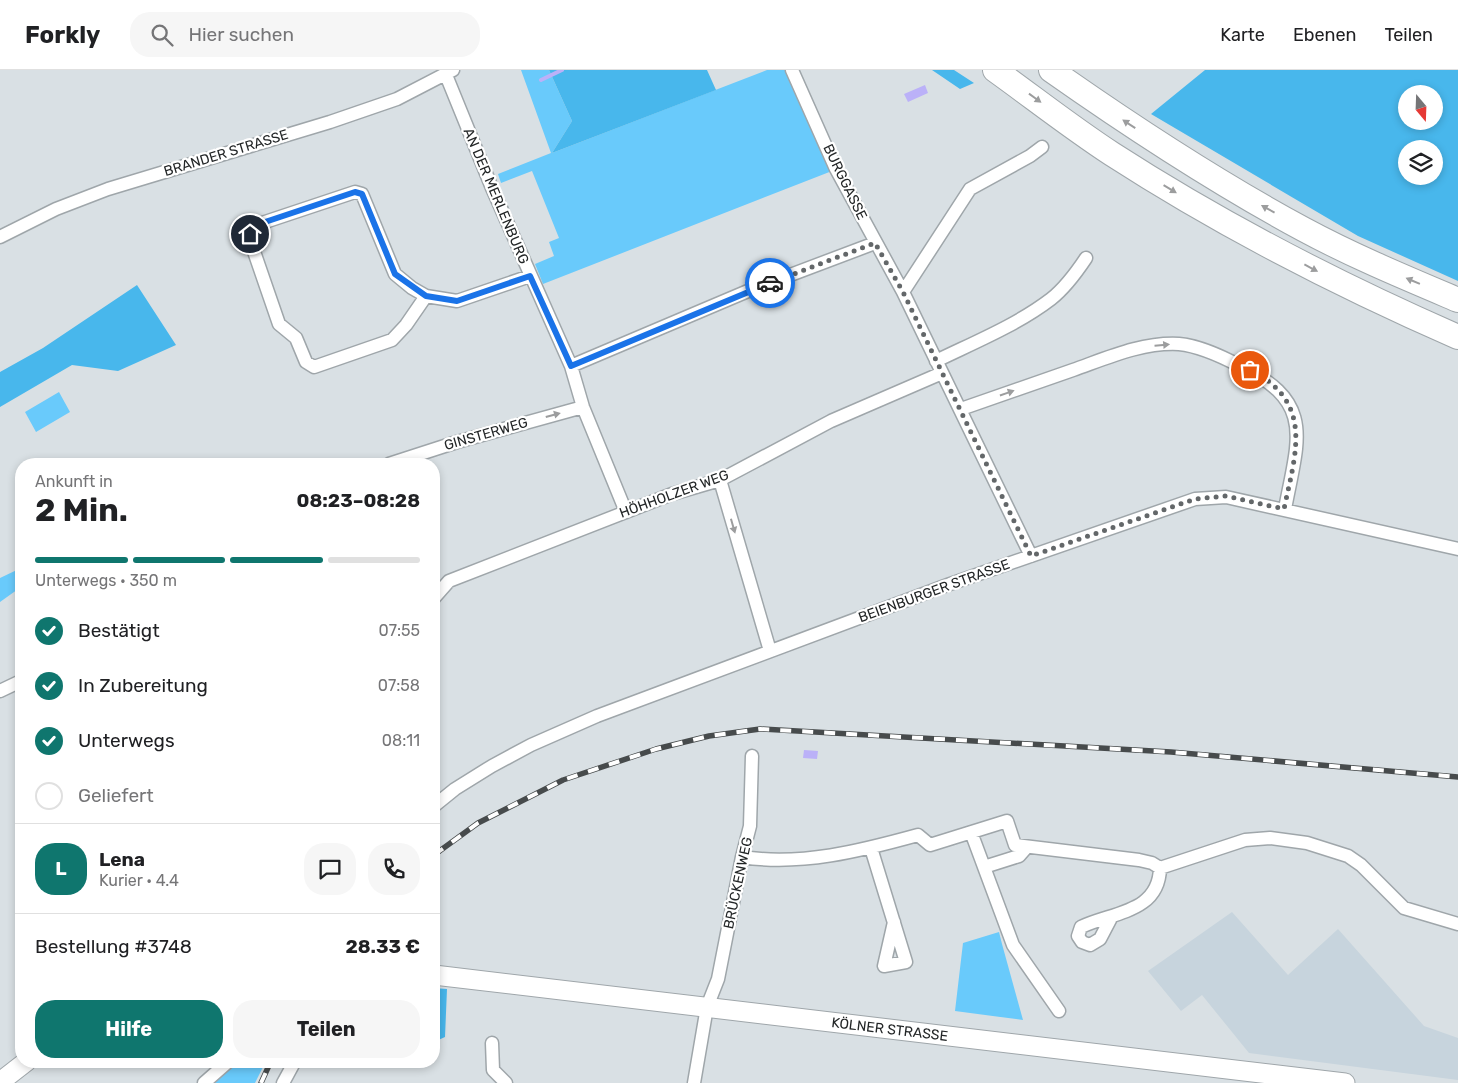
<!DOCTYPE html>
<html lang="de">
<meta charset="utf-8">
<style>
body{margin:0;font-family:Rubik,sans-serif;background:#f6f6f6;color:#202124;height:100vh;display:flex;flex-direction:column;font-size:19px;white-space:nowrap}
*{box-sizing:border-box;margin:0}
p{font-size:16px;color:#757577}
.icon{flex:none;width:28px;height:28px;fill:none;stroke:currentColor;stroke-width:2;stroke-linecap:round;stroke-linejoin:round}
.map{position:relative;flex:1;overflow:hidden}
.details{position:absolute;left:15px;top:388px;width:425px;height:610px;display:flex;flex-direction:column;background:#fff;border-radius:20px;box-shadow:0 2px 8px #0003}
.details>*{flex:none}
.needle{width:32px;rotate:161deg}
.buttons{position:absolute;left:1398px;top:15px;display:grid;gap:10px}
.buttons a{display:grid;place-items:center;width:45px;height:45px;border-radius:50%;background:#fff;box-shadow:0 2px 8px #0003;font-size:25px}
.pin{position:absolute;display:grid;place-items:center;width:42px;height:42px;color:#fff;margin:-21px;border:2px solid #fff;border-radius:50%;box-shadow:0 1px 5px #0007}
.courier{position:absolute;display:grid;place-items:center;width:50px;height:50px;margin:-25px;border:4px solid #1a73e8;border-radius:50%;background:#fff;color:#222;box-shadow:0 1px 6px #0007}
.overview em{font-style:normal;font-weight:700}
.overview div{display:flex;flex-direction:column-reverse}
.overview{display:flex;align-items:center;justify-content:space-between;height:85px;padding:0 20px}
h1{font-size:32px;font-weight:700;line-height:38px}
.bar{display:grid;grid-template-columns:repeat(4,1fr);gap:8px 5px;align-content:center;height:60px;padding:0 20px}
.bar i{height:6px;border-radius:4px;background:#e0e0e0}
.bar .current{background:#0f766e}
.bar p{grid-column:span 4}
.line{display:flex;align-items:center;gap:12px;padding:0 20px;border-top:1px solid #e0e0e0}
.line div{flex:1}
.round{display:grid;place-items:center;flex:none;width:52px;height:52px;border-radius:20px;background:#f6f6f6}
ol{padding:0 20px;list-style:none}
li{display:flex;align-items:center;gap:15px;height:55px}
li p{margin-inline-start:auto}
li .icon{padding:5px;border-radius:50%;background:#0f766e;color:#fff;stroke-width:4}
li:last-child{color:#757577}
li i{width:28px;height:28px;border:2px solid #e0e0e0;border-radius:50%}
.action{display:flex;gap:10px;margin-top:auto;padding:10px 20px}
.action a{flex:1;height:58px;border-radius:20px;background:#0f766e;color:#fff;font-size:20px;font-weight:700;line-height:58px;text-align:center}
.action a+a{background:#f6f6f6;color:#202124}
header{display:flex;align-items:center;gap:30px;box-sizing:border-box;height:70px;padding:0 25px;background:#fff;border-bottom:1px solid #e0e0e0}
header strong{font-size:24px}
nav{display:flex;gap:28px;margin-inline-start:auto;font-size:18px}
.search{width:350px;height:45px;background:#f6f6f6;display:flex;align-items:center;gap:12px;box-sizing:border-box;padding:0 18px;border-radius:20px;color:#757577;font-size:19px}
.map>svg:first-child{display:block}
.built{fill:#c7d4dd}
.green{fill:#69cafb}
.forest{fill:#48b7ec;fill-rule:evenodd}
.water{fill:#bbb1f8}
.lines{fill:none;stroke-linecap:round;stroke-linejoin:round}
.stream{stroke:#bbb1f8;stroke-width:4}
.minor-casing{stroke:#9fa6aa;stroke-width:15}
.secondary-casing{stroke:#9fa6aa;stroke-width:21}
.motorway-casing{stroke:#9fa6aa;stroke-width:26}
.minor{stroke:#fff;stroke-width:12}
.secondary{stroke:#fff;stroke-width:19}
.motorway{stroke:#fff;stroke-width:24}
.rail-casing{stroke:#474b4c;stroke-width:5.5}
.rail{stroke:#fff;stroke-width:4;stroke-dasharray:11;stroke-linecap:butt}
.oneway{fill:#9c9d9e}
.done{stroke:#636769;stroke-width:5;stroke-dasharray:0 9}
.route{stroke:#1a73e8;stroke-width:6}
.labels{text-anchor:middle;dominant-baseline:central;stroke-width:4.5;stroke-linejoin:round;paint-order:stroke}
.street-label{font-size:14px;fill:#232627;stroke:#fff}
</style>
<header>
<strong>Forkly</strong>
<div class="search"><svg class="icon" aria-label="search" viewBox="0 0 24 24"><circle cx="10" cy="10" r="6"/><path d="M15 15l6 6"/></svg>Hier suchen</div>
<nav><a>Karte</a><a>Ebenen</a><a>Teilen</a></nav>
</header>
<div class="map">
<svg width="1458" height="1013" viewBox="0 0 1458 1013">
<rect width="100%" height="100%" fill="#d9e0e4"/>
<path class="built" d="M1232,842l56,63 50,-46 86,97 34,12v42l-209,-27 -47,-58 -21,16 -33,-40z"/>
<path class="green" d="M521,0h28l23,51 -20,32 215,-83h21l44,101 -289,113 -8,-20 19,-8 -5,-14 10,-4 -27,-67 -31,12 -3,-9 53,-21z
M59,322l11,20 -34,20 -11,-20z
M21,498v19l-21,15v-24z
M999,862l3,12 21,76 -68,-9 8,-68z
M236,991h30l-11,22h-44z"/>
<path class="forest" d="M549,0h158l9,20 -164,63 20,-32z
M932,0h22l20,13 -14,6z
M1205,0h253v211l-100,-45 -207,-122zM1406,24h28v27h-28zM1406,79h28v27h-28z
M137,215l39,60 -58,26 -46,-6 -72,42v-35l43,-24z
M434,918l13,1 -2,48 -11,5z"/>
<path class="water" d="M925,15l3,8 -20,9 -4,-8z
M804,680l14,1 -1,8 -14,-1z"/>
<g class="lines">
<path class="stream" d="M541,10l21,-10"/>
<defs>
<path id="minor" d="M792,0l44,99 67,123 128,264
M446,5l46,113 79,178 12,41 43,105
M0,167l56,-28 52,-20 222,-67 67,-23 56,-29
M903,222l67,-103 60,-33 12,-9
M426,226l-14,-8 -17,-14 -33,-80 -7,-2 -90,30 -14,8 -2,7 30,87 17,14 10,24 8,5 78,-27 14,-15 20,-29 31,5 73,-25
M936,291c39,-19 81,-36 115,-62 14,-11 25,-26 35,-41
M571,296l177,-75 127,-48
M961,339c37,-13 74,-26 112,-39 34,-12 69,-28 106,-26 21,2 42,12 61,22 76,36 58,73 45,143
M389,394l68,-22 126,-35
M720,410l50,171
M434,528l15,-17 223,-87 48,-14 111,-59 111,-48
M0,621l21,-10
M434,736l21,-17 37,-23 39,-21 66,-29 353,-132 245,-85 31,-2 232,52
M971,762l42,113 46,66
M871,778l35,114 -22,4 10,-44
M742,787c60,9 118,-6 176,-22l12,10 77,-24 8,24 124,15 13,3 8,5 85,-28 25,-2 37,5 41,13 13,9 43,43 54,16
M984,797l35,-11 7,-8
M1111,848l-11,21 -10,6 -8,-3 -4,-6 3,-9c31,-15 78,-14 79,-59
M492,973l1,27 13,13
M204,1013l25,-22
M283,1013l12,-22
M694,1013l13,-76 11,-28 24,-122 8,-31 2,-70"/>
<g id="secondary">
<path id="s1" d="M434,905l911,108"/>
<path d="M0,1012l27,-21"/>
</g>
<path id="motorway" d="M995,0c39,28 77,58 117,84 110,71 227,131 346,183
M1051,0c81,57 165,112 252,159 50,27 103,49 155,71"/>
</defs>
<use href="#minor" class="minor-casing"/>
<use href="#secondary" class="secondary-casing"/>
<use href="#motorway" class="motorway-casing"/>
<use href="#minor" class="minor"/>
<use href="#secondary" class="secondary"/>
<use href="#motorway" class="motorway"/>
<defs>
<path id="rail" d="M434,785l44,-32 85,-43 93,-31 53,-13 51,-7 411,23 287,25
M261,1013l10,-22"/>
</defs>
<use href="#rail" class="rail-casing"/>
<use href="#rail" class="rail"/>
</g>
<defs><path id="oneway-solid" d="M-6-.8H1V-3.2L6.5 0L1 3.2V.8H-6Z" transform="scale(1.25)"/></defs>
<g class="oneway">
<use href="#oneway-solid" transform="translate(1035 28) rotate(36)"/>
<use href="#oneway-solid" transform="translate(1129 54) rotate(-147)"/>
<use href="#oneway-solid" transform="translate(1170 119) rotate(31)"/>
<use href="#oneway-solid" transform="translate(1268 139) rotate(-151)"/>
<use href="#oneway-solid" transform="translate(1311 198) rotate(28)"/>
<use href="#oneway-solid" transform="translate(1413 211) rotate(-157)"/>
<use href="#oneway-solid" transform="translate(1162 275) rotate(-5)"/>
<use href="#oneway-solid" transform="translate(1007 323) rotate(-19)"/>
<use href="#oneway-solid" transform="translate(553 345) rotate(-15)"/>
<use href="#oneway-solid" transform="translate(733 456) rotate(74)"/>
</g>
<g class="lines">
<path class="done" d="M770,213l105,-40 28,49 128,264 164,-57 31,-3 58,13c12,-57 30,-107 -34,-139"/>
<path class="route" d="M250,164l1,-4 14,-8 90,-30 7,2 33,80 31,22 31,5 73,-25 41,90 199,-83"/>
</g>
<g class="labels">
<g class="street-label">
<text transform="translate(226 83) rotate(-17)">BRANDER STRASSE</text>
<text transform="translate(845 112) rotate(64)">BURGGASSE</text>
<text transform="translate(496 126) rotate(67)">AN DER MERLENBURG</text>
<text transform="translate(486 364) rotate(-16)">GINSTERWEG</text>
<text transform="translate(674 424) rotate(-20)">HÖHHOLZER WEG</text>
<text transform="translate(934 521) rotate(-20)">BEIENBURGER STRASSE</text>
<text transform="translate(738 813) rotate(-78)">BRÜCKENWEG</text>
<text stroke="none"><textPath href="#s1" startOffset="459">KÖLNER STRASSE</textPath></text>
</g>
</g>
</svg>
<div class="buttons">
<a><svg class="needle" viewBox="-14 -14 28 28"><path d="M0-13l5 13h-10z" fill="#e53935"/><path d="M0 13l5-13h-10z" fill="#757577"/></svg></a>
<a><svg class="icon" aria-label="layers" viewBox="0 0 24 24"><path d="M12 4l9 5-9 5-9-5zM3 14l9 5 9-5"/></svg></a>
</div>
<div class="pin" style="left:1250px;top:300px;background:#ea580c"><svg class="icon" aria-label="bag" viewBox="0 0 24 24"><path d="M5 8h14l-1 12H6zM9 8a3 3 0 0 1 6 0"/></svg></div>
<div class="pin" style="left:250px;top:164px;background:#1f2937"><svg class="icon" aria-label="home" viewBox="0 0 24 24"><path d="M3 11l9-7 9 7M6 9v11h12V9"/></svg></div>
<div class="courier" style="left:770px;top:213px"><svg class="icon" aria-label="car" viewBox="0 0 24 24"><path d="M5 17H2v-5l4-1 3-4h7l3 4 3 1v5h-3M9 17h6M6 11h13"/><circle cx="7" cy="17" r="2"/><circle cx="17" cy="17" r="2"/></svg></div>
<section class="details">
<div class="overview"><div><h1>2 Min.</h1><p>Ankunft in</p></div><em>08:23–08:28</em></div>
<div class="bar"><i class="current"></i><i class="current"></i><i class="current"></i><i></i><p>Unterwegs · 350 m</p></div>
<ol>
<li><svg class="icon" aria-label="check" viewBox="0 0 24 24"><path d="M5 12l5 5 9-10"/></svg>Bestätigt<p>07:55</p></li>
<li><svg class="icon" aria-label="check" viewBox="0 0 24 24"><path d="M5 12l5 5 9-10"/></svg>In Zubereitung<p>07:58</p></li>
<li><svg class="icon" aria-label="check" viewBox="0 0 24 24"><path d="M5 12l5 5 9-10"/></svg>Unterwegs<p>08:11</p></li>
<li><i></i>Geliefert</li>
</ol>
<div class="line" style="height:90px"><b class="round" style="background:#0f766e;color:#fff">L</b><div><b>Lena</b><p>Kurier · 4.4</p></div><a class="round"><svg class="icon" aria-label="chat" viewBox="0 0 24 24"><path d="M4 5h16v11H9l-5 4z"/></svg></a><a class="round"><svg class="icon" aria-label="phone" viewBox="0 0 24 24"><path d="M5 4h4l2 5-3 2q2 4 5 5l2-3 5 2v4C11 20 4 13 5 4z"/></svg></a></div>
<div class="line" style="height:65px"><div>Bestellung #3748</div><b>28.33 €</b></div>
<div class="action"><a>Hilfe</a><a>Teilen</a></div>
</section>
</div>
